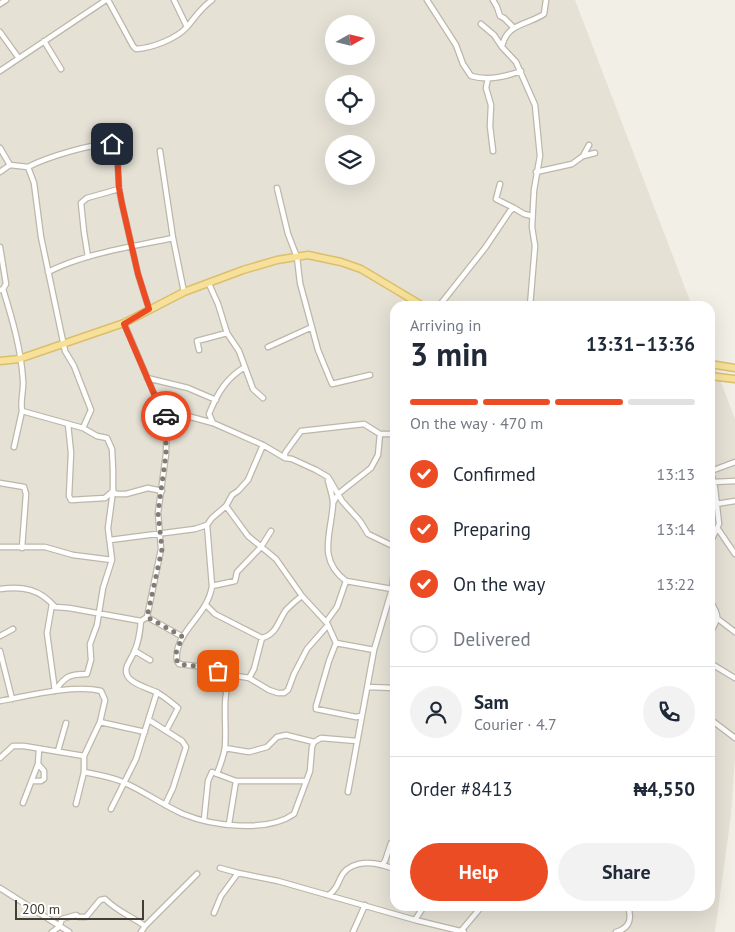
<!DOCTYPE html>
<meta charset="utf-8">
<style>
body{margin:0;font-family:"PT Sans",sans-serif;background:#f2f2f3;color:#1f2937;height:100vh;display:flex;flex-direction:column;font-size:19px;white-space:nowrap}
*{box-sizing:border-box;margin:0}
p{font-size:16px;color:#747a83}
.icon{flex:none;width:28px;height:28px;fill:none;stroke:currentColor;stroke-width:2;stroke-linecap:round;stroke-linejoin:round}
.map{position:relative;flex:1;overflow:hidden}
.details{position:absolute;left:390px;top:301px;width:325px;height:610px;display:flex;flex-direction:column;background:#fff;border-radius:15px;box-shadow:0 5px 20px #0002}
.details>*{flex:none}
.needle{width:32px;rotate:82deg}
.controls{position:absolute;left:325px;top:15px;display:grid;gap:10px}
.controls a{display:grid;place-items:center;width:50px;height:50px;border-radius:50%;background:#fff;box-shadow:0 5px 20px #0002;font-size:25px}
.scale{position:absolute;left:15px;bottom:12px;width:129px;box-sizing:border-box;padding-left:5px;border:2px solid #443f36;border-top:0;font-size:14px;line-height:18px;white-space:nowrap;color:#443f36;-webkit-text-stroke:4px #fff;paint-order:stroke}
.pin{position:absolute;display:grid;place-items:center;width:42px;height:42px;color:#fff;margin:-21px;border-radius:10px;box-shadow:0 2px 8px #0006}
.courier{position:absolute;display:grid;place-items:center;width:50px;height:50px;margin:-25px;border:4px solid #eb4c24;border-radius:50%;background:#fff;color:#222;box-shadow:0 1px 6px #0007}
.headline em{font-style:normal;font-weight:700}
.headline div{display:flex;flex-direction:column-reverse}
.headline{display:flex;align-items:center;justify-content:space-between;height:85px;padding:0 20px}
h1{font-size:32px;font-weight:700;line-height:38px}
.bar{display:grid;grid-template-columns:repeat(4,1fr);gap:8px 5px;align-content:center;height:60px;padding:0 20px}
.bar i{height:6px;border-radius:4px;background:#e0e1e3}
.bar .selected{background:#eb4c24}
.bar p{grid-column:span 4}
.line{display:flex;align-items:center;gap:12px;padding:0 20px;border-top:1px solid #e0e1e3}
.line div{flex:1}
.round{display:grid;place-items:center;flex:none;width:52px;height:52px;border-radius:26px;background:#f2f2f3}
ol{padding:0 20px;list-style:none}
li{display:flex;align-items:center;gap:15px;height:55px}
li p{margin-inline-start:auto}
li .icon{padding:5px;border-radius:50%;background:#eb4c24;color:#fff;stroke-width:4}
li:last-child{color:#747a83}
li i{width:28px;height:28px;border:2px solid #e0e1e3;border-radius:50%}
.action{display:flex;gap:10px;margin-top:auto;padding:10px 20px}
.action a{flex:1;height:58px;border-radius:30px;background:#eb4c24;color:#fff;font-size:20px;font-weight:700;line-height:58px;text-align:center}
.action a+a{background:#f2f2f3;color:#1f2937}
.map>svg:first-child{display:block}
.residential{fill:#e5e1d5;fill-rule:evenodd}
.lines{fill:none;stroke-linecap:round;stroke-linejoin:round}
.minor-casing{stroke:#bdb7aa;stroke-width:7}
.primary-casing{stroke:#dbbf6b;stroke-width:9}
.minor{stroke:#fff;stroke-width:4.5}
.primary{stroke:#f7e19a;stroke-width:6}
.done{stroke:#817d74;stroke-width:5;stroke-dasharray:0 9}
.route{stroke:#eb4c24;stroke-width:6}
</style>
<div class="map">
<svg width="735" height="932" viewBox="0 0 735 932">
<rect width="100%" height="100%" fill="#f2efe6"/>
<path class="residential" d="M0,0h575l117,306h-297v600h315v-553l25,66v338l-4,58 -16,117h-715zM334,24h32v32h-32zM334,84h32v32h-32zM334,144h32v32h-32z"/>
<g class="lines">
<defs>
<path id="minor" d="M108,0l25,46 3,3c16,-1 40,-10 51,-22 9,-11 13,-18 25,-27
M174,0l13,27
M427,0l29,45 7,19 8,12c17,5 34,1 50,-5
M493,0l4,7 3,9 4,2 10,10
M0,4l6,-4
M481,24l13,11 8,12 14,15 19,43 5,51 -6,34 -2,37 3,19 -5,60
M0,32l18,25
M44,41l17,28
M502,47c4,-24 26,-22 42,-33l2,-14
M0,71l106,-71
M488,78l-2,10 5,17 -1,21 3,25
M0,148l10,17 -10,7
M160,151l13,87
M583,156l6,-11
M10,165l18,2
M536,172l36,-8 11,-8 12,-3
M500,184l-4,15 18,9
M277,188l11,46 9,23 3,26 18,67 14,34 38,-9
M0,247l6,37 -3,5 -3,1
M88,257l-4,-25 -3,-29 6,-5 32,-9
M48,272c38,-19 83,-25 125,-34l11,54
M209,284l9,20 9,29 12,18 14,38 10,9
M3,289c9,29 18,60 20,91 1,10 -3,20 -1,31l61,17 14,8 10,2 5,11 1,21v21l-5,37 4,32 -9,28 -6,37 -7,19 1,16 -4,14c-17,0 -22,2 -32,17
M439,306l46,-58 25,-37 4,-3 10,6 8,2
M124,323l31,73 12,12 13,6 33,9 50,22 -15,35 -10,11 -6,4 -6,11 22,30 28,23 26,37 24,26 11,-15 9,-26 46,8
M268,347l44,-20
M199,350l-2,-9 30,-8
M147,378l41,10 28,12
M213,423l-4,-9c8,-20 17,-36 36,-47
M68,424l3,29 -2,43 2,4 34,-2 8,-7 3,3h10l22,-6 14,3
M83,428l8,-18 -17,-44 -9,-15 -24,-114 -7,-54 -6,-16c15,-8 73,-28 88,-21l1,4 2,39 3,15 16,70 11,35
M263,445l22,13 7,1 24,11 12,7 14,24 18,20 8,13 27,13
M14,447l8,-36
M285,458v-5l16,-22 63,-7 16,10h15
M710,468l5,20 4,36 -9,19
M711,470v1l24,-9
M328,481c2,7 5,16 5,23 -2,31 -16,55 13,77
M714,482l21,-1
M0,483l24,4 2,7 -4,54
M333,503l5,-9 33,-26 7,-13 2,-21
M716,504l19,-3
M207,525l5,61c-4,30 -39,47 -35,75l2,3 25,3 27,8 18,3 20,12 9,3h6l4,-3 6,-16 13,-25 21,-24
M718,529l17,25
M110,540l85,-11 12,-4 5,-7 14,-12
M0,547h45l28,8 39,5
M212,586l23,-5 2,-9 24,-25 10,-16
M0,589c23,-3 40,0 55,18l14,1 72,13
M710,601c10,15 9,17 0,32
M52,604l-5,29 8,58
M206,605l9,9 47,24c15,-4 16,-17 24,-28 5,-5 10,-10 16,-14
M147,617l36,20
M718,619l17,13
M327,623l9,20 38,7
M0,636l13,-7
M336,643l-7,18 -13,45v3l40,8 5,-1
M0,651l12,48
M135,651l15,9
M710,663l25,15
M249,678l5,-9 8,-31
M368,687l27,1
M0,701c27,-5 75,-17 101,-10l4,9 -5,22 -16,34v16l-8,32
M710,719l25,19
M149,720l33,21 4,6 -13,41 -8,17
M100,722l45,10
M166,731l12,-23c-6,-5 -14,-12 -22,-16 -10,-5 -35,-10 -29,-26 2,-5 5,-9 7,-14 5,-10 6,-20 7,-31l6,-4 14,-68 -3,-36 8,-59 1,-46
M225,748l24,4 18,-5 10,-10 9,-2 28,7
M58,751l8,-28
M0,758l13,-12h11l60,10
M84,772c14,3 29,5 41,11 20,9 38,22 58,31 29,12 84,19 111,0l16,-43 2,-24 2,-5 7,-4 36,3
M217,774c3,-9 7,-18 8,-27 2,-25 -4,-49 6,-72
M32,781h9l3,-2v-8l-6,-7
M348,792l26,-142 18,-61 3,-29
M23,803l15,-39 1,-15
M111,809l25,-50 21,-67
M204,820l4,-39 4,-9 24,9h69
M229,824l7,-43
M391,843l-6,18 -3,4 13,4
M220,868l18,5
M0,888l69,44
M329,895c7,-6 8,-9 11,-16 7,-17 27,-18 42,-14
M424,906l-9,14 49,12
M214,913l7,-17 17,-23 40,8 137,39
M145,926l52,-52
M461,931l21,-25
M52,932l7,-5 3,-8 14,-4 3,2h7l14,-17 5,-1c13,13 26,17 40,27l-4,6
M353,932l12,-27
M616,932c14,-4 16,-13 12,-26"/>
<path id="primary" d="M0,361l19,-2 105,-36 60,-31 59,-22 34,-10 31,-5 33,7 20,7 62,37
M710,364l25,4
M710,376l25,3"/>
</defs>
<use href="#minor" class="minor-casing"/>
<use href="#primary" class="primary-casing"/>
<use href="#minor" class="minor"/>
<use href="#primary" class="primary"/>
</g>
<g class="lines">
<path class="done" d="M166,416v38l-8,59 4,36 -15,68 36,20c-4,8 -11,18 -4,27l25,3 14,4"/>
<path class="route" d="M112,144l5,6 2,38 3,16 16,70 11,35 -25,15 31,72 12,12 -1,8"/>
</g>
</svg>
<div class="controls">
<a><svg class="needle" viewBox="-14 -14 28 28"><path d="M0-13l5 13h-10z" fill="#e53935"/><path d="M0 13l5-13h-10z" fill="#747a83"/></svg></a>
<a><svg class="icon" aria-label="locate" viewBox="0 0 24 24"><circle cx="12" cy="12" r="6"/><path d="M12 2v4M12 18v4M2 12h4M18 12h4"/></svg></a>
<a><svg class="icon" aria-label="layers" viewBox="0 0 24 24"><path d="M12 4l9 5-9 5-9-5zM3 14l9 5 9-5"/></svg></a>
</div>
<div class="scale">200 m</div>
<div class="pin" style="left:218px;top:671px;background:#ea580c"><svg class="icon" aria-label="bag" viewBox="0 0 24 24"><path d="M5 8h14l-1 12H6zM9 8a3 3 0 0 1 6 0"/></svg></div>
<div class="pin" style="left:112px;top:144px;background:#1f2937"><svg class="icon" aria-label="home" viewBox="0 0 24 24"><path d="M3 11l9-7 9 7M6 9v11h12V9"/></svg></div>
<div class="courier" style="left:166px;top:416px"><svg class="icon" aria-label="car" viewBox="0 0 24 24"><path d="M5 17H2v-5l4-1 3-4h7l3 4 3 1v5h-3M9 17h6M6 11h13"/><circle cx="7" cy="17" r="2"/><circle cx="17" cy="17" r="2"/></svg></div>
<section class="details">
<div class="headline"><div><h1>3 min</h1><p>Arriving in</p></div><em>13:31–13:36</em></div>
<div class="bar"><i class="selected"></i><i class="selected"></i><i class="selected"></i><i></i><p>On the way · 470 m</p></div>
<ol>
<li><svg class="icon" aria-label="check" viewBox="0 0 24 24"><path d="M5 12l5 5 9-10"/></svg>Confirmed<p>13:13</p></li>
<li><svg class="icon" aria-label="check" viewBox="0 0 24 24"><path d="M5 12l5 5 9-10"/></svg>Preparing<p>13:14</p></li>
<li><svg class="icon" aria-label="check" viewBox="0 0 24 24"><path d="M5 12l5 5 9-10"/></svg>On the way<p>13:22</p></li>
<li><i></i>Delivered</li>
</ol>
<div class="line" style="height:90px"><a class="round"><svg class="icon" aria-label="person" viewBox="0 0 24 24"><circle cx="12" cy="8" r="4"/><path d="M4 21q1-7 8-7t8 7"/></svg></a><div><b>Sam</b><p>Courier · 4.7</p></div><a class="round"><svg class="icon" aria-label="phone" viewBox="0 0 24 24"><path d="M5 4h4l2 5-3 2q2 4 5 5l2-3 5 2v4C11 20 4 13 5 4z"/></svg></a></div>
<div class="line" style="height:65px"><div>Order #8413</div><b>₦4,550</b></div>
<div class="action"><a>Help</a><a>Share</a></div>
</section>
</div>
